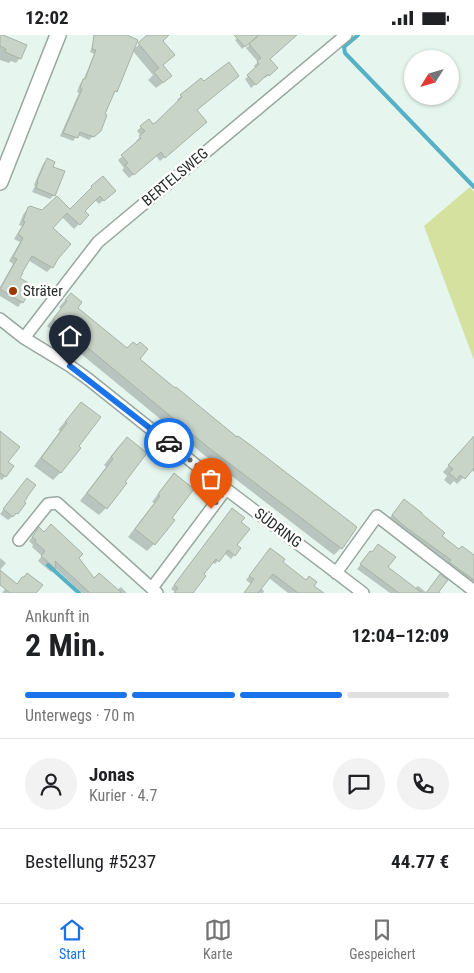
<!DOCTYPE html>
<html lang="de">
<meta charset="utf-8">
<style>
body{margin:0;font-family:"Roboto Condensed",sans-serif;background:#f2f2f2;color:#202124;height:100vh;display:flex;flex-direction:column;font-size:19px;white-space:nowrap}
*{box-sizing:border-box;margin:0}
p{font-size:16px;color:#757577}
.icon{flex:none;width:28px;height:28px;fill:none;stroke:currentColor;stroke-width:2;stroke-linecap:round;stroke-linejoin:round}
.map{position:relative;height:558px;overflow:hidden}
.side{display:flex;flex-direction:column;background:#fff;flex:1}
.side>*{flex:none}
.needle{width:32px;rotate:233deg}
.fabs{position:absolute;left:404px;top:15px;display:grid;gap:10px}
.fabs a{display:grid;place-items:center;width:55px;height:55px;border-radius:50%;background:#fff;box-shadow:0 1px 4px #0004;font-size:25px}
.pin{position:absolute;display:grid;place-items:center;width:42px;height:42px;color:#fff;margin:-51px -21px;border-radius:50% 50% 50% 0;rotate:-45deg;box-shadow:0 0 5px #0007}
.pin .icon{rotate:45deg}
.courier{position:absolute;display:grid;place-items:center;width:50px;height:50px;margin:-25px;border:4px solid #1a73e8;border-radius:50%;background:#fff;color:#222;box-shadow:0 1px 6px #0007}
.head em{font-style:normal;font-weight:700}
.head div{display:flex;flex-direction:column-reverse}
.head{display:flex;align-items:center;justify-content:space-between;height:85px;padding:0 25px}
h1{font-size:32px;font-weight:700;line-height:38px}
.bar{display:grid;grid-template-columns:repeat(4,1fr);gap:8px 5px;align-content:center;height:60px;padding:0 25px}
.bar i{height:6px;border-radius:4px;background:#e0e0e0}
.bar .active{background:#1a73e8}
.bar p{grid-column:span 4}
.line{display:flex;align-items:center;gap:12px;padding:0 25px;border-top:1px solid #e0e0e0}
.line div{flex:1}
.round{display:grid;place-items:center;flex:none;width:52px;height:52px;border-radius:26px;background:#f2f2f2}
.status{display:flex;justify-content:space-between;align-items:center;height:35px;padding:0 25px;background:#fff;direction:ltr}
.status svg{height:14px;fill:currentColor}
.tab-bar{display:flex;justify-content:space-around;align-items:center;height:70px;border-top:1px solid #e0e0e0;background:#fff;font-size:14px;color:#757577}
.tab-bar a{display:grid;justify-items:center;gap:2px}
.tab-bar .active{color:#1a73e8}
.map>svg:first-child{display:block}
.green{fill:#d5e19e}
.shadow{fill:#0003}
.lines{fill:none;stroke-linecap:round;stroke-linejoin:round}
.stream{stroke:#56b1c6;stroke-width:4}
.building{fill:#c9d4c8;stroke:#a8b2a6}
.minor-casing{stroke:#97a79f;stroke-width:14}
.major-casing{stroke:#97a79f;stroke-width:18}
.minor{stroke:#fff;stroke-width:11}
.major{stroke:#fff;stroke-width:15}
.done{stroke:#69736f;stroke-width:5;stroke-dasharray:0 9}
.route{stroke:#1a73e8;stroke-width:6}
.poi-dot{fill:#9c3900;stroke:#fff;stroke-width:2}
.labels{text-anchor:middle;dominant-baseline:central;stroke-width:5;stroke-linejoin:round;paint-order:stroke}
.street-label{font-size:15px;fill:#262c2a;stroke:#fff}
.poi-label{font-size:15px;fill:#262c2a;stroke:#fff;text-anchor:start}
</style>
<div class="status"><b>12:02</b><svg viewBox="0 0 49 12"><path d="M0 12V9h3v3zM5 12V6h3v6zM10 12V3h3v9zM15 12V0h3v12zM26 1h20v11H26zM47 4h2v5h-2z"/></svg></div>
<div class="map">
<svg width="474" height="558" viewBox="0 0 474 558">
<rect width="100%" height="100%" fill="#e6f6ee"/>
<path class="green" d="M470,152l4,5v168l-50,-134z"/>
<path class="shadow" d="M0,0h4l-1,1 17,22 -4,5 -5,-2 -2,2 -9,-3z
M97,0h27l9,15 16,-15h19l-6,6v25l2,16 -8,6 -8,-8 5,-5 -21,-25 -16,41 -3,3 -9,21 -4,15 -11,10 -11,-5 -5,6 -13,-5 19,-43 -2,-1 3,-8 3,-3 11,-27 -4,-2z
M242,0h7l3,5 -10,9 -7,-9z
M261,0h29l-21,24 4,12 -8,7 -1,-1 -13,11 -6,-9 11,-10 -2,-3 4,-4 -12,-14z
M204,48l-8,27 5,16 -41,35 -4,-5 -27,22 -7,-8 2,-2 -6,-8 20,-17 -2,-2 5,-5 -4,-5 4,-4 15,-3 23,-22 -2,-2 4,-4z
M47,124l5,9 2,27 -4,4 -18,-7 3,-6 -1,-1 9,-21z
M92,152l18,8 -11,9 -4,-4 -11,11 4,4 -14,14 -12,-12 -11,11 6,31 -5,8 -5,5 -19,-12 -10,18 4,24 -4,5 -18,-11v-9l13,-23 -4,-3 11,-19 -6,-3 8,-13 -3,-1 5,-12 6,-6 12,5 28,-1 19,-19 -1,-1z
M71,259l5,14 161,130 118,91 -14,19 -7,7 -131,-101 -156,-128 14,-17 -2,-2z
M81,368l-4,43 2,2 -19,25 -7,7 -19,-14 26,-35 -2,-1z
M0,397l7,30 -2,14 -3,4 -2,-1z
M474,403v34l-3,-2 -14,14 -3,-3 -4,4 -6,-5 3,-4 -4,-4z
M127,404l-21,69 -7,7 -19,-14 26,-34 -2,-2 15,-19z
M174,440l-4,43 -16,26 -7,7 -19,-14 26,-34 -2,-1 15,-20z
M23,449l-6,29 -9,7 -8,-6z
M400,470l59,46 15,5v30l-86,-66z
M229,478l10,9 -5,33 -3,4 -7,-6 -9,11 -3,-2 -23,31h-14v-1l-4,-3z
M35,498l42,25 17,22 23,10 4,-3 6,6h-45l-27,-25 -4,4 -13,-11 4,-5 -10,-9 1,-2 -4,-4z
M266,519l15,9 41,30h-34l-19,-15 -8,10 3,3 -1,2h-19l7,-9 -5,-4z
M367,522l20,11 27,21 4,-3 9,7 11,-2 3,2h-51l-33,-24z
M0,523l6,5 -6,7z
M8,550l25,8h-31z"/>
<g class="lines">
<path class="stream" d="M358,0l-14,12 1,6 129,134
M48,530l31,28"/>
</g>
<path class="building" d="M0,0h3l24,10 -6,14 -16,-7 1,-3 -6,-3z
M94,0h33l11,5 -21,52 -2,-1 -10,23 2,1 -6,16 -7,6 -14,-5 -2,6 -15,-5 19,-44 -2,-1 3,-9h2l11,-29 -4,-1z
M147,0h22l-6,6 12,14 -12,10 9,11 -9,7 -9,-11 5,-4 -21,-25z
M234,0h25l-14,12z
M259,0h38l-27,24 8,9 -9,8 -1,-2 -12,11 -9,-10 12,-11 -2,-3 4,-3 -12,-14z
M229,27l10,14 -42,34 10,12 -42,36 -4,-6 -27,23 -9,-10 3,-2 -7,-8 20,-17 -2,-2 6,-5 -5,-5 9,-7 4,5 2,-1 27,-26 -2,-2 21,-17 3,3z
M47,123l8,4 -2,5 12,4 -10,25 -19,-8 2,-6 -1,-1z
M103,141l13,15 -12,10 -4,-5 -15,15 4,4 -9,10 -13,-12 -14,15 18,16 -13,15 -5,9 -21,-12 -10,17h1l-3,5 13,8 -10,17 -23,-14 17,-30 -4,-2 10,-19 -5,-4 7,-12 -2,-1 5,-14h1l1,-1 12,4 15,-14 13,13 22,-22 -1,-1z
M71,258l11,9 -4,6 49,40 6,-6 4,3 3,-3 8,7 -8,10 35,29 1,-1 61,50 1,-1 15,11 104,80 -1,1v1l-14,20 -133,-101 -156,-129 14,-18 -2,-1z
M81,367l20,15 -22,29 2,2 -20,25 -20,-15 26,-35 -2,-1z
M0,396l20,16 -12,15 6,4 -8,11 -6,-4z
M474,401v32l-9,11 -5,-4 -3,5 -8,-7 4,-4 -5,-4z
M127,402l20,16 -22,29 2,1 -20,26 -20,-16 26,-34 -2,-2z
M174,438l20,16 -22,29 3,2 -20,25 -20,-16 25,-33 -2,-2z
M27,443l9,7 -9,12v1l-3,4 2,1 -8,11 -2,-1 -3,4 -10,-8z
M404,464l18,14v1l23,19 -3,3 17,13 3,-3 12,9v25l-25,-18 2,-2 -47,-34 -12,-11z
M232,473l13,10 -4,4 9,7 -13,16 4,3 -6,8 -7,-6 -9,12 -3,-3 -12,15 2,2 -13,17h-19l4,-5 -4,-3z
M51,489l32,30 -4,4 15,20 5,-5 23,20h-32l-35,-32 1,8 -15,-13 4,-5 -10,-9 1,-2 -4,-3 7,-10 5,5z
M378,509l18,13 -8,10 34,26h-23l-39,-29 10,-13 2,1z
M270,513l15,11 -2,3 23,18 3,-4 8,6 -3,4 10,7h-26l-25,-19 -15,19h-14l10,-14 -5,-3z
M0,535l17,14 5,-7h2l3,-4 16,12 -7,8h-26l-10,-8z
M440,539l8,6 -10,13h-12z"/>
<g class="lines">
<defs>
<path id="minor" d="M0,284l24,19 46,28 18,13 138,110 137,104
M24,303l74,-96 248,-207
M19,505l29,-36 9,-1 100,90
M336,538l41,-57 97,75
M152,553l74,-99"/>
<path id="major" d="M0,147l58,-147"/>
</defs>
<use href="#minor" class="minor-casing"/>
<use href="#major" class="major-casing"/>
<use href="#minor" class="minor"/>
<use href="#major" class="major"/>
</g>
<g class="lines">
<path class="done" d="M169,408l57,46 -15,20"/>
<path class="route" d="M70,331l99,77"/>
</g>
<circle class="poi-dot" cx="13" cy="256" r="5"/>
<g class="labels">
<g class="street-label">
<text transform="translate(175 142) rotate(-40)">BERTELSWEG</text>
<text transform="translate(278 493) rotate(37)">SÜDRING</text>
</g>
<g class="poi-label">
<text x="23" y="256">Sträter</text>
</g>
</g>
</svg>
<div class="fabs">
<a><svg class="needle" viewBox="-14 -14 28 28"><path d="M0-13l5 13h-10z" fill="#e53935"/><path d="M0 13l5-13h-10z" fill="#757577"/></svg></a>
</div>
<div class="pin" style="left:211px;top:474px;background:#ea580c"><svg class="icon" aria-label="bag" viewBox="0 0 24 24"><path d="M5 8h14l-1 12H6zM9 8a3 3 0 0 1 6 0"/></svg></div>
<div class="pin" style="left:70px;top:331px;background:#1f2937"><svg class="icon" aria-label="home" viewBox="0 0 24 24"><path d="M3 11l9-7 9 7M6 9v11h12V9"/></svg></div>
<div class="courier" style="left:169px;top:408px"><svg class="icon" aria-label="car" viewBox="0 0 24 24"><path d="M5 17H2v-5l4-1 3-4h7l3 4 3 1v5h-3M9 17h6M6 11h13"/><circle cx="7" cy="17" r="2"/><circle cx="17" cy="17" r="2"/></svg></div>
</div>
<section class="side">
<div class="head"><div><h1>2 Min.</h1><p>Ankunft in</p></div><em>12:04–12:09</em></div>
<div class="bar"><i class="active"></i><i class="active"></i><i class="active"></i><i></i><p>Unterwegs · 70 m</p></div>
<div class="line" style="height:90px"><a class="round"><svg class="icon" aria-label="person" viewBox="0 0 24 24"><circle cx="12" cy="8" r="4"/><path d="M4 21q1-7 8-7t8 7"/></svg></a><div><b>Jonas</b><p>Kurier · 4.7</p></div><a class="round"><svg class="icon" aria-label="chat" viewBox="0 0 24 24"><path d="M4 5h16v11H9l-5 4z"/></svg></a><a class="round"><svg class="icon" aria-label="phone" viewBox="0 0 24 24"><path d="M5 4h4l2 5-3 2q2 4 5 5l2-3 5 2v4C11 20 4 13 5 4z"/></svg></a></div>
<div class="line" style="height:65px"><div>Bestellung #5237</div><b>44.77 €</b></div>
</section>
<nav class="tab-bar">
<a class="active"><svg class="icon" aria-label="home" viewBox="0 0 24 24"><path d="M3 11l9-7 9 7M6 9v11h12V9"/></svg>Start</a>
<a><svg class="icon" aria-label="map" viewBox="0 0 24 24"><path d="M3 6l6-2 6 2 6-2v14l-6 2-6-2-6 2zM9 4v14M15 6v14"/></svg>Karte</a>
<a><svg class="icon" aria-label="saved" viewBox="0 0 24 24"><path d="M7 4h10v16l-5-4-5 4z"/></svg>Gespeichert</a>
</nav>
